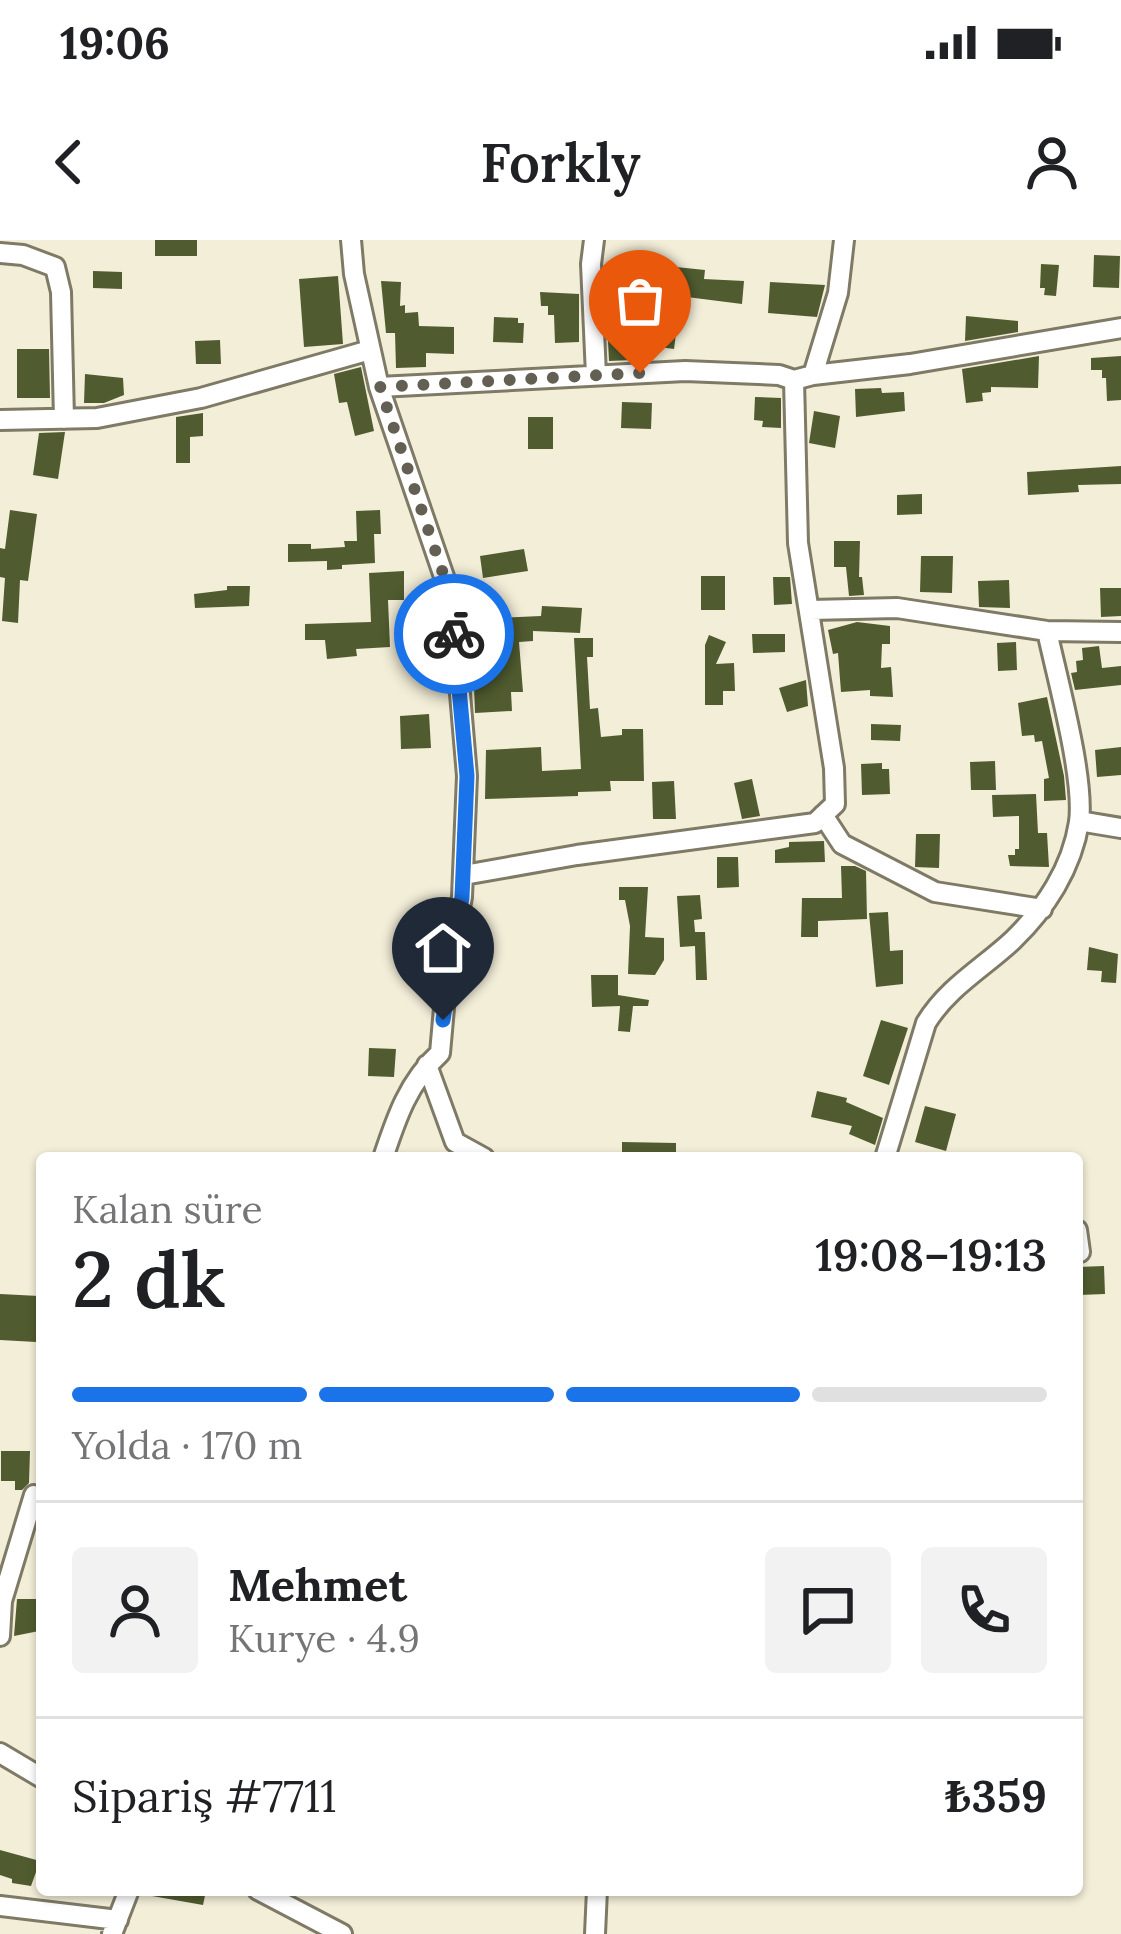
<!DOCTYPE html>
<html lang="tr">
<meta charset="utf-8">
<style>
body{margin:0;font-family:Lora,serif;background:#f2f2f2;color:#202124;height:100vh;display:flex;flex-direction:column;font-size:45px;white-space:nowrap}
*{box-sizing:border-box;margin:0}
p{font-size:39px;color:#757577}
.icon{flex:none;width:66px;height:66px;fill:none;stroke:currentColor;stroke-width:2;stroke-linecap:round;stroke-linejoin:round}
.map{position:relative;flex:1;overflow:hidden}
.panel{position:absolute;left:36px;top:912px;width:1047px;height:744px;display:flex;flex-direction:column;background:#fff;border-radius:12px;box-shadow:0 3px 9px #0004}
.panel>*{flex:none}
.pin{position:absolute;display:grid;place-items:center;width:102px;height:102px;color:#fff;margin:-123px -51px;border-radius:50% 50% 50% 0;rotate:-45deg;box-shadow:0 0 12px #0007}
.pin .icon{rotate:45deg}
.courier{position:absolute;display:grid;place-items:center;width:120px;height:120px;margin:-60px;border:9px solid #1a73e8;border-radius:50%;background:#fff;color:#222;box-shadow:0 3px 15px #0007}
.summary em{font-style:normal;font-weight:600}
.summary div{display:flex;flex-direction:column-reverse}
.summary{display:flex;align-items:center;justify-content:space-between;height:204px;padding:0 36px}
h1{font-size:78px;font-weight:600;line-height:90px}
.bar{display:grid;grid-template-columns:repeat(4,1fr);gap:18px 12px;align-content:center;height:144px;padding:0 36px}
.bar i{height:15px;border-radius:9px;background:#e0e0e0}
.bar .active{background:#1a73e8}
.bar p{grid-column:span 4}
.line{display:flex;align-items:center;gap:30px;padding:0 36px;border-top:3px solid #e0e0e0}
.line div{flex:1}
.round{display:grid;place-items:center;flex:none;width:126px;height:126px;border-radius:12px;background:#f2f2f2}
.status{display:flex;justify-content:space-between;align-items:center;height:84px;padding:0 60px;background:#fff;direction:ltr}
.status svg{height:33px;fill:currentColor}
header{display:flex;justify-content:space-between;align-items:center;height:156px;padding:0 36px;background:#fff;font-size:54px;font-weight:600}
.map>svg:first-child{display:block}
.building{fill:#505c2f}
.lines{fill:none;stroke-linecap:round;stroke-linejoin:round}
.minor-casing{stroke:#7e7a66;stroke-width:24}
.minor{stroke:#fff;stroke-width:18}
.done{stroke:#636053;stroke-width:12;stroke-dasharray:0 21.6}
.route{stroke:#1a73e8;stroke-width:15}
</style>
<div class="status"><b>19:06</b><svg viewBox="0 0 49 12"><path d="M0 12V9h3v3zM5 12V6h3v6zM10 12V3h3v9zM15 12V0h3v12zM26 1h20v11H26zM47 4h2v5h-2z"/></svg></div>
<header><svg class="icon" aria-label="back" viewBox="0 0 24 24"><path d="M15 5l-7 7 7 7"/></svg>Forkly<svg class="icon" aria-label="person" viewBox="0 0 24 24"><circle cx="12" cy="8" r="4"/><path d="M4 21q1-7 8-7t8 7"/></svg></header>
<div class="map">
<svg width="1121" height="1694" viewBox="0 0 1121 1694">
<rect width="100%" height="100%" fill="#f3eed8"/>
<path class="building" d="M155,0h42v16h-42z
M1094,15l26,1 -1,32 -26,-1z
M1041,24l18,1 -3,31 -12,-1 1,-7h-5z
M676,27l29,3 -1,9 40,2 -2,23 -63,-8 -36,2 1,32 32,4 -2,15 -45,-6 4,17 -24,1 -2,-40 14,-1 -1,-33 31,-1 -1,-18z
M93,31l29,1v17l-29,-1z
M338,36l5,68 -39,3 -5,-68z
M381,41l20,1 -1,24 5,-1v8l13,-1 1,14 35,1v27l-28,-1v14l-30,1 -1,-35h-9z
M770,42l55,3 -8,32 -49,-4z
M540,52l39,2v48l-24,1 -1,-28h-6v-9h-7z
M966,76l52,5v11l-53,9z
M494,77l24,1v5h6l-1,20 -30,-1z
M220,100l1,24h-25l-1,-23z
M17,109h32l1,49h-33z
M1039,116l-1,32 -47,-1v5l-9,1 1,8 -17,2 -4,-34z
M1121,116v44l-14,1 -1,-23h-4v-8h-11v-12z
M361,127l13,64 -19,5 -8,-34 -8,1 -5,-29z
M85,134l38,4 1,17 -20,8h-20z
M881,148l1,5 22,-1 1,19 -49,6 -1,-28z
M755,157l26,1v30l-19,-1 1,-6 -9,-1z
M622,162l30,1 -1,26 -30,-1z
M814,171l26,5 -5,32 -26,-5z
M203,173v23l-13,1v26h-14v-46z
M528,177h25v32h-25z
M65,192l-7,47 -25,-4 6,-42z
M1121,226v18l-43,1 1,7 -51,3 -1,-23z
M922,254v20l-25,1v-20z
M10,270l27,4 -9,67 -8,-1 -2,43 -16,-2 3,-43 -5,-1v-29l5,1z
M380,270l1,24h-7l1,29 -33,2v4l-15,1v-9l-39,1v-18h23v5l34,-2 -1,-6h13l-1,-30z
M834,301h26l-1,36h3l2,18 -15,1 -3,-29h-12z
M524,309l4,22 -45,7 -3,-22z
M921,316h32l-1,37 -32,-1z
M404,331v29h-16l2,47 -34,2 1,7 -30,3 -2,-19h-20v-16l66,-2 -2,-49z
M701,336h24v34h-24z
M773,337h17l2,27 -18,1z
M1009,340l1,28 -31,-1 -1,-26z
M227,346h23l-1,20 -54,2 -1,-14 33,-4z
M1100,348h21v28l-20,1z
M471,364h25v14l45,-2 1,-10 40,2 -2,25 -47,-2v10l-14,1 4,50h-12l1,19 -37,2z
M857,382l33,4v18h-8l-1,24 10,-1 2,30 -23,-1v-6l-29,2 -3,-39 -5,1 -5,-24z
M752,394h33v18l-32,1z
M709,395l17,7 -10,22 18,-1 1,28h-12v14h-18v-60z
M574,398h19v19h-6l3,52 8,-1 3,29 21,-2v-6h21l1,52h-34l1,10 -33,1v4l-93,3 1,-49 55,-3 1,24 39,-2z
M1016,402l1,28 -19,1 -1,-28z
M1099,406l3,22 19,-2v19l-46,5 -4,-17 6,-1 -1,-11 7,-1 -1,-12z
M806,440l2,26 -21,6 -8,-24z
M1047,457l17,79 2,24 -22,1v-22l5,-1 -7,-37 -7,1 -1,-7 -12,1 -4,-33z
M429,474l2,34 -30,1 -1,-33z
M871,484l30,1 -1,16 -29,-1z
M1121,507v28l-24,2 -2,-27z
M995,521l1,29h-25l-1,-28z
M882,523v6h7l1,25 -28,1 -1,-31z
M752,539l8,37 -18,3 -8,-36z
M674,541l2,38h-23l-1,-37z
M1036,554l2,39h9l2,34 -39,-1 -2,-11h7v-6h4v-33l-26,1 -1,-22z
M916,594h24l-1,34 -24,-1z
M789,602l35,-1 1,21 -50,1v-13l14,-3z
M717,617h21l1,30 -22,1z
M841,626h14l11,5 1,48 -49,2v16h-17l1,-39h40z
M619,647h29l-3,50 19,1v22l-9,15 -27,-1 2,-48 -5,-26h-6z
M700,655l2,24 -8,1 1,12h10l2,48h-11l-1,-34 -15,1 -3,-51z
M888,672l2,39 13,-1v34l-27,3 -7,-74z
M1089,707l29,7 -2,29 -15,-1 1,-11 -15,-1z
M591,735h27v20l31,5 -1,6h-15l-3,26 -12,-1 2,-25 -28,1z
M881,780l27,8 -19,57 -26,-9z
M369,808l27,1 -2,28 -26,-1z
M817,851l30,7 -1,4 37,16 -8,27 -26,-11 3,-8 -41,-9z
M925,866l31,8 -10,37 -31,-9z
M622,902l54,1v15h-54z
M1104,1026l1,28 -26,1 -1,-28z
M0,1054l39,2 -3,46 -36,-2z
M1,1211h29l-1,32 -7,7h-7v-9h-14z
M17,1359h21l1,32 -25,5z
M0,1610l40,11 -9,25 -19,-3v-4l-12,-4z
M153,1650h46l7,1 -3,14 -51,-9z"/>
<g class="lines">
<defs>
<path id="minor" d="M351,0l3,34 25,113 73,213 15,176 -5,121 -16,89 -6,67c-32,29 -44,66 -57,105
M594,0l-3,24 5,111
M0,13l23,2 32,12 6,25 3,127
M813,135l97,-11 211,-36
M379,147l306,-16 94,4 15,5 19,-5 25,-82 6,-53
M0,180l97,-2 104,-20 169,-48
M811,370l86,-2 150,23 74,1
M823,575l19,29 93,48 107,17
M1079,581l42,7
M464,635l113,-20 238,-32 20,-19 -1,-36 -36,-225 -4,-163
M427,825l28,77 29,16
M885,918l41,-135c22,-36 57,-55 87,-83 32,-31 59,-72 66,-118 6,-44 -22,-144 -32,-191
M1077,990l3,22
M0,1396l2,-35 32,-106
M0,1513l42,25
M258,1650l84,44
M0,1666l118,14
M112,1694l17,-44
M595,1694l2,-44"/>
</defs>
<use href="#minor" class="minor-casing"/>
<use href="#minor" class="minor"/>
</g>
<g class="lines">
<path class="done" d="M454,394l-2,-34 -72,-213 260,-14"/>
<path class="route" d="M443,780l19,-123 5,-121 -13,-142"/>
</g>
</svg>
<div class="pin" style="left:640px;top:133px;background:#ea580c"><svg class="icon" aria-label="bag" viewBox="0 0 24 24"><path d="M5 8h14l-1 12H6zM9 8a3 3 0 0 1 6 0"/></svg></div>
<div class="pin" style="left:443px;top:780px;background:#1f2937"><svg class="icon" aria-label="home" viewBox="0 0 24 24"><path d="M3 11l9-7 9 7M6 9v11h12V9"/></svg></div>
<div class="courier" style="left:454px;top:394px"><svg class="icon" aria-label="bike" viewBox="0 0 24 24"><circle cx="6" cy="16" r="4"/><circle cx="18" cy="16" r="4"/><path d="M6 16l4-8h5l3 8M10 8l3 8H6M13 5h3"/></svg></div>
<section class="panel">
<div class="summary"><div><h1>2 dk</h1><p>Kalan süre</p></div><em>19:08–19:13</em></div>
<div class="bar"><i class="active"></i><i class="active"></i><i class="active"></i><i></i><p>Yolda · 170 m</p></div>
<div class="line" style="height:216px"><a class="round"><svg class="icon" aria-label="person" viewBox="0 0 24 24"><circle cx="12" cy="8" r="4"/><path d="M4 21q1-7 8-7t8 7"/></svg></a><div><b>Mehmet</b><p>Kurye · 4.9</p></div><a class="round"><svg class="icon" aria-label="chat" viewBox="0 0 24 24"><path d="M4 5h16v11H9l-5 4z"/></svg></a><a class="round"><svg class="icon" aria-label="phone" viewBox="0 0 24 24"><path d="M5 4h4l2 5-3 2q2 4 5 5l2-3 5 2v4C11 20 4 13 5 4z"/></svg></a></div>
<div class="line" style="height:156px"><div>Sipariş #7711</div><b>₺359</b></div>
</section>
</div>
